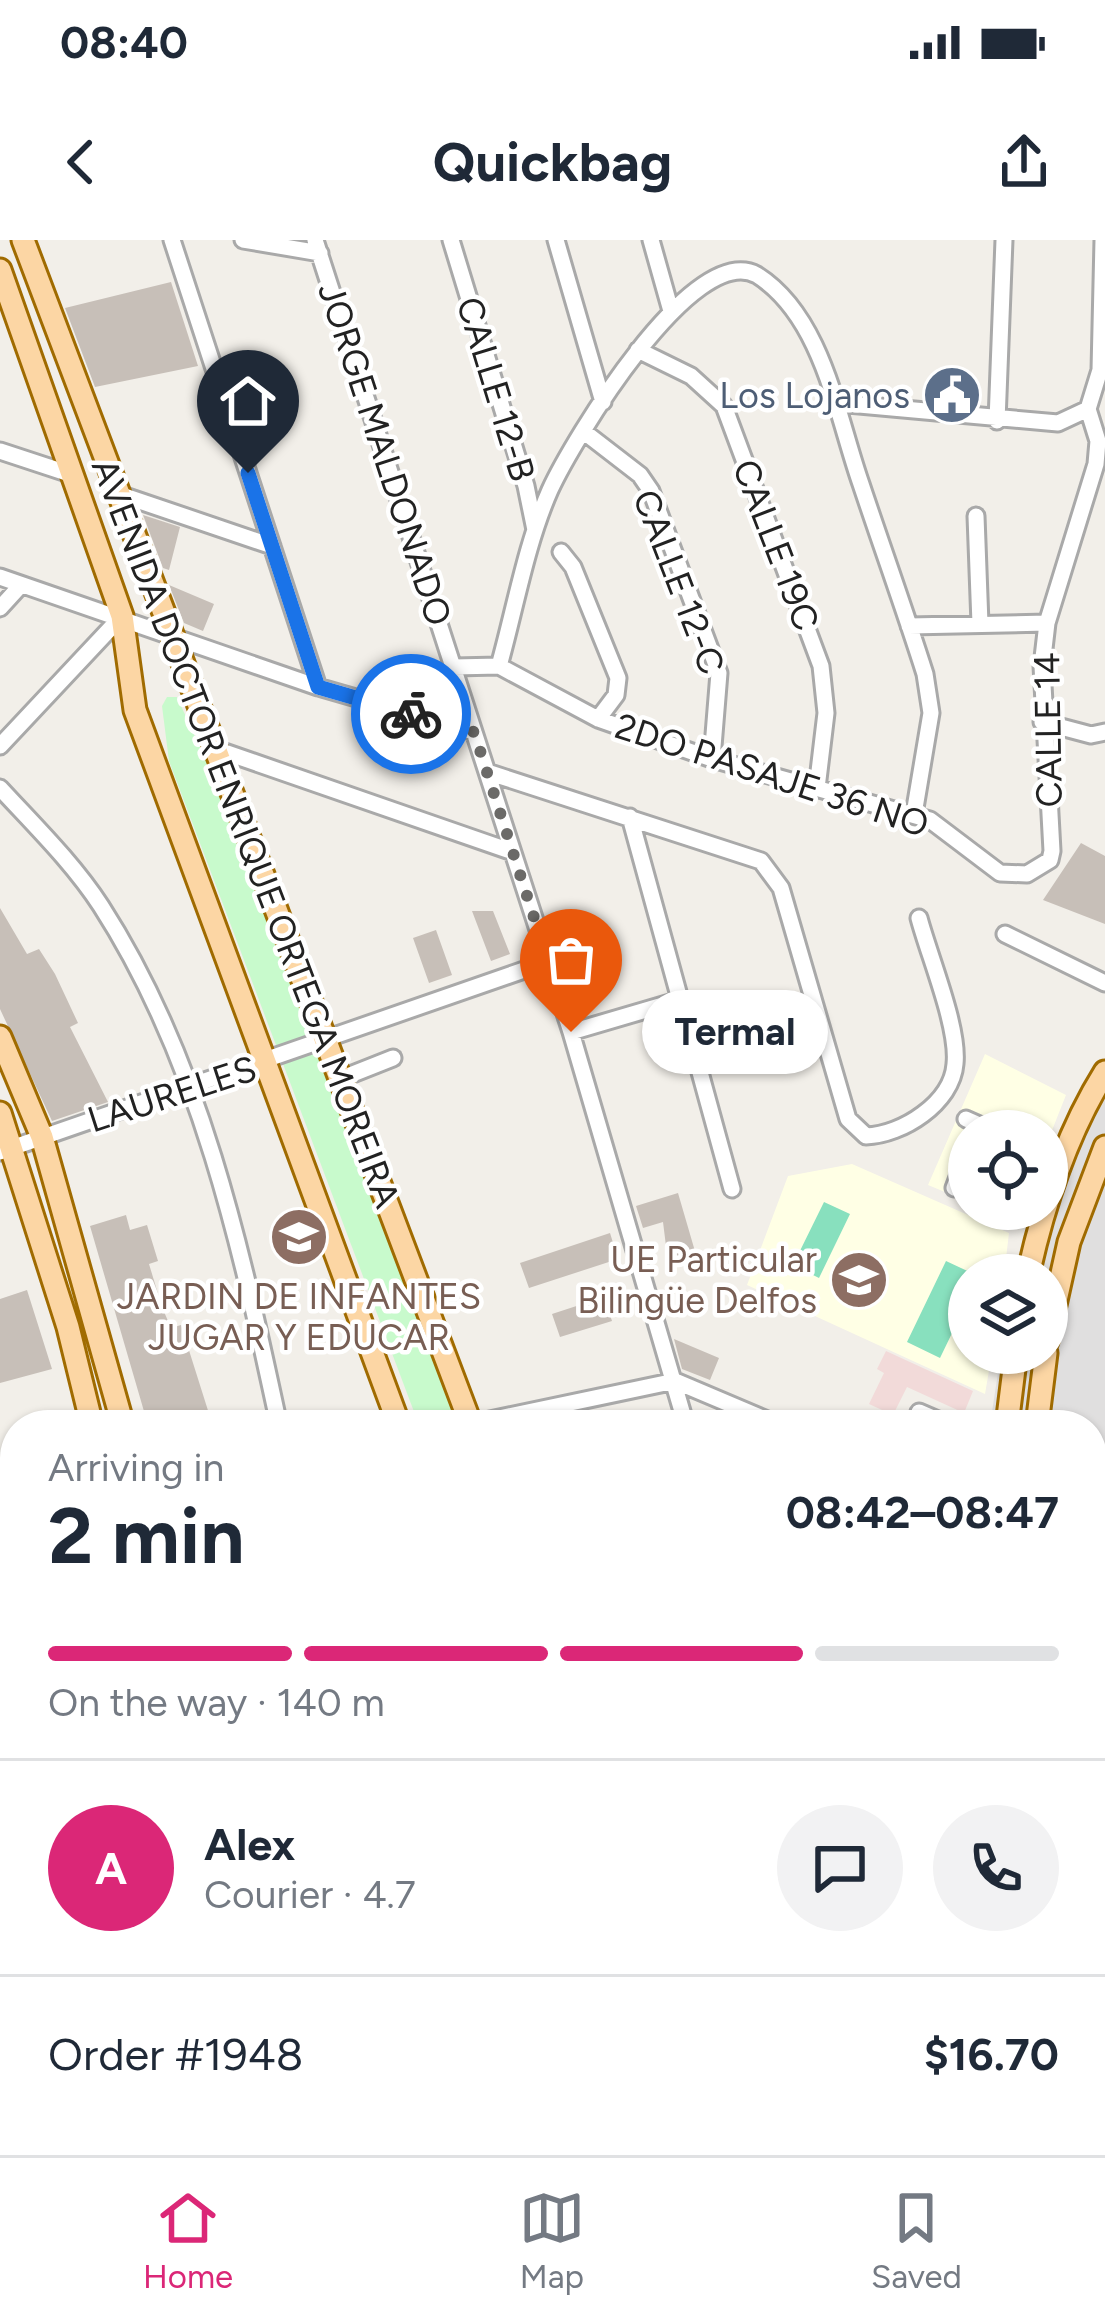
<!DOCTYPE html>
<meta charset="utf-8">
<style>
body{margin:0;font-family:Figtree,sans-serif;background:#f2f2f3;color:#1f2937;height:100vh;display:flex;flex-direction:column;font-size:45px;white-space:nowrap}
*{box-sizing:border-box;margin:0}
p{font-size:39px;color:#747a83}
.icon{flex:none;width:66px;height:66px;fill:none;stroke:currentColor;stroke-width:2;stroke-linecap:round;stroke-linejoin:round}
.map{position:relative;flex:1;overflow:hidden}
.side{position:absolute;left:0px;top:1170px;width:1107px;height:747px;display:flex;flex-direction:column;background:#fff;border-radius:48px 48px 0 0;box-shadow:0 3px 9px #0004}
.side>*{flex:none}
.buttons{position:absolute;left:948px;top:870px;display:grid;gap:24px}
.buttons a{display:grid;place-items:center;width:120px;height:120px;border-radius:50%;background:#fff;box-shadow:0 3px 9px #0004;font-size:60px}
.pin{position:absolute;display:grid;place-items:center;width:102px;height:102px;color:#fff;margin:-123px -51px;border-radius:50% 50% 50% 0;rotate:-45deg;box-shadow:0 0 12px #0007}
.pin .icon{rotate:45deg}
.courier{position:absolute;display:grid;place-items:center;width:120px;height:120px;margin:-60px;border:9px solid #1a73e8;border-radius:50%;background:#fff;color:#222;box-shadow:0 3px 15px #0007}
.bubble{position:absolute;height:84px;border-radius:42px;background:#fff;box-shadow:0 3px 9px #0004;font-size:39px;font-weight:700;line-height:84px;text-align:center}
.summary em{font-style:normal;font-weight:700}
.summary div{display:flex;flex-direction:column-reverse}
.summary{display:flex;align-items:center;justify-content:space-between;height:204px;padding:0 48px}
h1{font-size:78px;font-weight:700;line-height:90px}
.bar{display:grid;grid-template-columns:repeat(4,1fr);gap:18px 12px;align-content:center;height:144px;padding:0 48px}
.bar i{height:15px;border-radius:9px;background:#e0e1e3}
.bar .on{background:#db2777}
.bar p{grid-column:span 4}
.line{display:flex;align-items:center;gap:30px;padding:0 48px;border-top:3px solid #e0e1e3}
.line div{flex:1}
.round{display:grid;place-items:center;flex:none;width:126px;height:126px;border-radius:63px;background:#f2f2f3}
.status{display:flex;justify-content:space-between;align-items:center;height:84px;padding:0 60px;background:#fff;direction:ltr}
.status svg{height:33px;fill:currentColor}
header{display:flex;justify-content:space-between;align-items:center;height:156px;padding:0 48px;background:#fff;font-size:54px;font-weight:700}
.menu{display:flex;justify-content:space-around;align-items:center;height:168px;border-top:3px solid #e0e1e3;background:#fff;font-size:33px;color:#747a83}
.menu a{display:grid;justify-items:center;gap:6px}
.menu .on{color:#db2777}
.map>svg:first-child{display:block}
.residential{fill:#e0dfdf}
.commercial{fill:#f2dad9}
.education{fill:#ffffe5}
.park{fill:#c8facc}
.pitch{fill:#88e0be}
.building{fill:#c7bfb8}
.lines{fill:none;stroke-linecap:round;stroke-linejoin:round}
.minor-casing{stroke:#a9a9a9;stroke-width:21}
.major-casing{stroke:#a06b00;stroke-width:27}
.minor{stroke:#fff;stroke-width:15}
.major{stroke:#fcd6a4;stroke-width:21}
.done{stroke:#6b6a68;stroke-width:12;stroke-dasharray:0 21.6}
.route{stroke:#1a73e8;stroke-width:15}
.labels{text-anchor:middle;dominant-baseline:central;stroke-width:9;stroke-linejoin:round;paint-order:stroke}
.street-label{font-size:36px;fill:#222;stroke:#fff}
.service-label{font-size:36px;fill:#4e5e75;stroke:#fff;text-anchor:end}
.education-label{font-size:36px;fill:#785e54;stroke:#fff;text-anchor:end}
</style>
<div class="status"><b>08:40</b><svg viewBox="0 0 49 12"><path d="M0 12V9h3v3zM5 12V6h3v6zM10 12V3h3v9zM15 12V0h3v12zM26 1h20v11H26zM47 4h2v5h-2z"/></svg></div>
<header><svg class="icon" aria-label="back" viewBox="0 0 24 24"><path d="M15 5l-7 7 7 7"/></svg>Quickbag<svg class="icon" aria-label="share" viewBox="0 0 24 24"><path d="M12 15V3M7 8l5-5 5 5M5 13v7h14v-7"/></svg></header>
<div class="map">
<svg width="1105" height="1915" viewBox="0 0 1105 1915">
<rect width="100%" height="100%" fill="#f2efe9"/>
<path class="residential" d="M1105,828v1087h-1105v-296l15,-1v284h1077v-717h-102l11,-72h46v-78h-28l42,-140z"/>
<path class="commercial" d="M886,1111l87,40 -9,22 -57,-26 -14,28 -24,-11 15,-31 -7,-4z"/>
<path class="education" d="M985,814l81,41 -19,48v-12h-78v71l-41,-17z
M852,924l157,69 -5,42h-35v78h23l-7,41 -238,-109 41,-109z"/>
<path class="park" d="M167,457h10l61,133 221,595h-40l-250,-664 -7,-55z"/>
<path class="pitch" d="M824,962l26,12 -31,64 -26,-13z
M946,1021l30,14h-7v23l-29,60 -33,-16z"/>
<path class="building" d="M171,42l27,84 -103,21 -30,-79z
M143,275l37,12 -11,43 -6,-2z
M169,345l45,19 -11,27 -19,-8z
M1081,603l24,13v68l-62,-24z
M0,668l27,46 12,-5 16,25 23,49 -8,4 38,75 -56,19 -52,-112z
M472,671h21l17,43 -19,7z
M436,690l16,45 -23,8 -16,-45z
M678,953l21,72 -32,-11 -4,-32 -20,6 -7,-22z
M126,975l4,15 17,-5 11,36 -9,3 13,43 9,21 10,-3 30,95 -63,5 -58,-199z
M610,993l8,26 -89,29 -9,-25z
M27,1050l25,79 -52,14v-84z
M604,1057l8,24 -52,16 -8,-23z
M674,1099l45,19 -9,22 -28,-11z
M1092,1449l13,6 -3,62 -10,-1z
M1105,1581v187h-13v-174z
M1092,1846h13v69h-108l-6,-13h101z
M66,1902h57l-2,13h-55z
M343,1902h60l8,13h-68z
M432,1902h75l-6,13h-61z"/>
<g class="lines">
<defs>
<path id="minor" d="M172,0l146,447
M243,0l77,13
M315,0l256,792 115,393
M451,0l75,246 9,44
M556,0l47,162
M651,0l20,71
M638,110l53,26 33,30 97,260 5,47 -9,75
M837,163l221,20 30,-14
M997,181l7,-181
M583,191l57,44 11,16 68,182 -7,86
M0,211l70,23
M116,253l156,53
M976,276l4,108
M561,312l12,15 45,111 -2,17 -18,24
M0,337l318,110 156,45
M0,368l21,-23
M909,386l138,-3
M499,426l99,53 114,40 218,61 70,53 27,1 23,-14 2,-9 -10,-185 5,-43 49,-159 2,-23 -10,-32 12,-39 3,-130
M454,427l45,-1c16,-57 27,-122 51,-176 22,-48 143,-250 207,-215 66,42 80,141 104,209 21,63 44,127 64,190l6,39 -17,101
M1042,482l49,13 14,-3
M0,506l122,-130
M213,508l297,103
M487,532l274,89 20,27 67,231 18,17c36,-1 86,-33 89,-72 4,-37 -26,-108 -36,-146
M0,548c35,38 73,75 101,118 100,155 140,342 178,519
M630,577l102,372
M1005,694l100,49
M571,792l109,-32
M340,839l53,-21
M966,879l27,12
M0,912l547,-190
M954,948l15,-40
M675,1141l104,44
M919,1172l30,13
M466,1185l209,-44
M0,1284l15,-3
M1092,1369l13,5
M1092,1579l13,-21
M0,1630l15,-1
M0,1693l4,141 -4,48
M1092,1834h13
M415,1902l13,13
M646,1902l12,13
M877,1902l10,13
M975,1902l8,13
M331,1915v-13"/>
<path id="major" d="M23,0l448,1185
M0,30l122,346 13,94 264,715
M0,797l42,100 81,288
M0,873l68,214 24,98
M1028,1035c15,-68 40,-144 77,-203
M1047,1101l22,-99 36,-95
M1007,1185l9,-72
M1037,1185l9,-72
M152,1915l1,-13
M180,1915l1,-13"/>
</defs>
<use href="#minor" class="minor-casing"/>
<use href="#major" class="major-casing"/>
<use href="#minor" class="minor"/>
<use href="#major" class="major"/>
</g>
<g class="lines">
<path class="done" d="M411,474l63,18 97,300"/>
<path class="route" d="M248,233l70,214 93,27"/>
</g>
<defs>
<symbol id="civic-disc" viewBox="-11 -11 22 22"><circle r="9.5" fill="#5c6f8a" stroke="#fff"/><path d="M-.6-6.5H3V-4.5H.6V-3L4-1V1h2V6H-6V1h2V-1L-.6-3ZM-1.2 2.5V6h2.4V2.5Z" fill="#fff"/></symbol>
<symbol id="school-disc" viewBox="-11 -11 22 22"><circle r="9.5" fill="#8d6e63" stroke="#fff"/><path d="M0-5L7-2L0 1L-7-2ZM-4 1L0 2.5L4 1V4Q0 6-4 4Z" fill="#fff"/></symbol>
</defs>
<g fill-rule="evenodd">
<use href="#civic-disc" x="919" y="122" width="66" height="66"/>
<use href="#school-disc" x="266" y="964" width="66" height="66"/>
<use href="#school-disc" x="826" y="1007" width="66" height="66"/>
</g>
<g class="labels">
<g class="street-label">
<text transform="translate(496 149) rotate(73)">CALLE 12-B</text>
<text transform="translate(385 214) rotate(72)">JORGE MALDONADO</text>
<text transform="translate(776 305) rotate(69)">CALLE 19C</text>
<text transform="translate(679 342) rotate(69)">CALLE 12-C</text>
<text transform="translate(1048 490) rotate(-91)">CALLE 14</text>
<text transform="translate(772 535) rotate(18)">2DO PASAJE 36 NO</text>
<text transform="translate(246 593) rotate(69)">AVENIDA DOCTOR ENRIQUE ORTEGA MOREIRA</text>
<text transform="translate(172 854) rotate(-18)">LAURELES</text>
</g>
<g class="service-label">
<text x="910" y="155">Los Lojanos</text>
</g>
<g class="education-label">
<text x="817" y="1019">UE Particular<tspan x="817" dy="41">Bilingüe Delfos</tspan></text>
<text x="299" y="1056" text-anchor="middle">JARDIN DE INFANTES<tspan x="299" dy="41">JUGAR Y EDUCAR</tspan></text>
</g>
</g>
</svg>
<div class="buttons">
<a><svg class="icon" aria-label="locate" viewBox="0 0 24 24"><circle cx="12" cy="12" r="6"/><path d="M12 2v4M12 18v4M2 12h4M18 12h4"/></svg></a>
<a><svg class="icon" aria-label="layers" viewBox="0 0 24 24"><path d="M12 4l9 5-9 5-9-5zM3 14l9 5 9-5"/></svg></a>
</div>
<div class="pin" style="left:571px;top:792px;background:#ea580c"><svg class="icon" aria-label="bag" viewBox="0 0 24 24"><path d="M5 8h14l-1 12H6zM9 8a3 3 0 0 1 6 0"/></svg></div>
<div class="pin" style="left:248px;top:233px;background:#1f2937"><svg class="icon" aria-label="home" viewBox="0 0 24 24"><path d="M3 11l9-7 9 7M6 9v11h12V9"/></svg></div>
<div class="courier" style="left:411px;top:474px"><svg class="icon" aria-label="bike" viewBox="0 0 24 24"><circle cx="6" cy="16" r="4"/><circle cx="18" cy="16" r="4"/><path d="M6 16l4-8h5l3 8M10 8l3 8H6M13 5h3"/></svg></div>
<div class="bubble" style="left:642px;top:750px;width:186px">Termal</div>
<section class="side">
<div class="summary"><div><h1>2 min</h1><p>Arriving in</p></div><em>08:42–08:47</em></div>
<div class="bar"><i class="on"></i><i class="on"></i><i class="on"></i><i></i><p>On the way · 140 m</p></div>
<div class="line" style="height:216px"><b class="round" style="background:#db2777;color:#fff">A</b><div><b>Alex</b><p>Courier · 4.7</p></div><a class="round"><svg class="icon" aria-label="chat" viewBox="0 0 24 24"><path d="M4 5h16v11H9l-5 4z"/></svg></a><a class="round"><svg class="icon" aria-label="phone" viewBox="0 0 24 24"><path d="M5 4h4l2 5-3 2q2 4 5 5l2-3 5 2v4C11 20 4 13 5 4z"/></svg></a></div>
<div class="line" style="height:156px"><div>Order #1948</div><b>$16.70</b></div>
</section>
</div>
<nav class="menu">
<a class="on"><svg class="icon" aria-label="home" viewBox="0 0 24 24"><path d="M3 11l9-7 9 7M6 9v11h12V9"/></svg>Home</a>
<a><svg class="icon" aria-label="map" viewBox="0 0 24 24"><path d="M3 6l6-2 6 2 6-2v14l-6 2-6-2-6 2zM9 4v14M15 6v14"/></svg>Map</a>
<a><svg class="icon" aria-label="saved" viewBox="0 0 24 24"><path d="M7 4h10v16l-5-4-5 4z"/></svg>Saved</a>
</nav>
